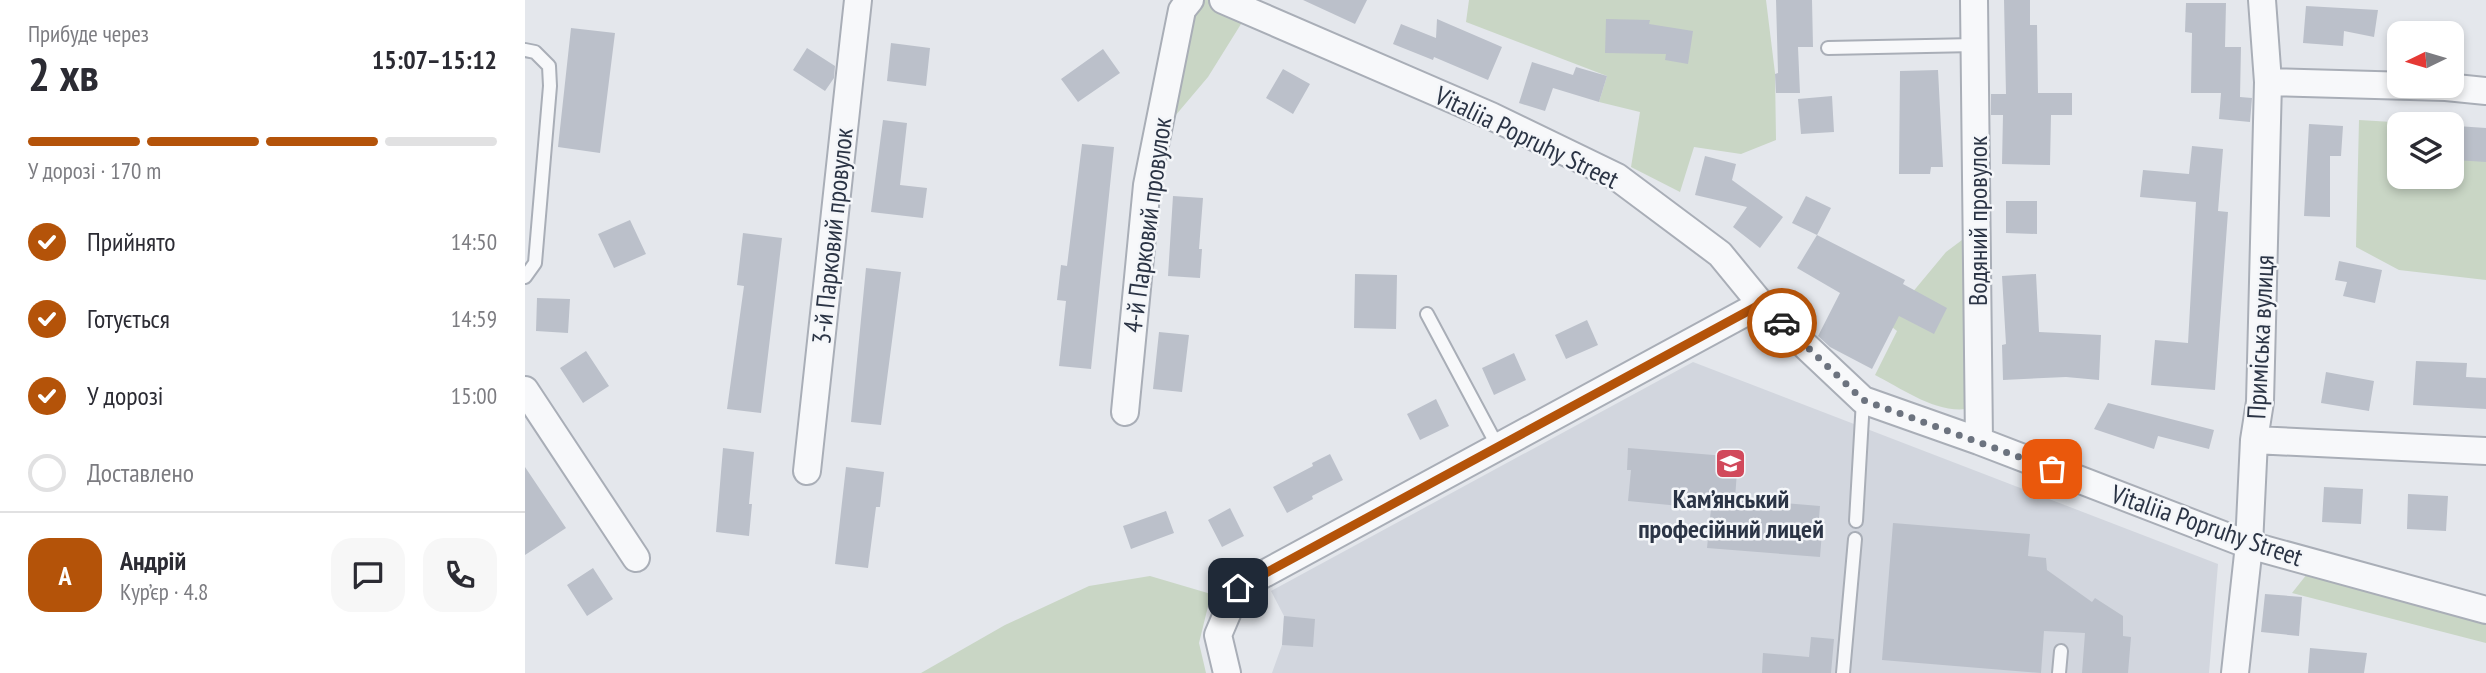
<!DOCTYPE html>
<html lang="uk">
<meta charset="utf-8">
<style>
body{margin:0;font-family:"PT Sans Narrow",sans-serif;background:#f7f7f7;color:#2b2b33;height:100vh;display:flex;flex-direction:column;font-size:26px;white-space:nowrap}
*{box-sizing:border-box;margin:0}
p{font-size:23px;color:#7c7c81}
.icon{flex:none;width:38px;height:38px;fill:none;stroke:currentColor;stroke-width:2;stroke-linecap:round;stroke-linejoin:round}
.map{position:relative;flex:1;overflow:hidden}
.sheet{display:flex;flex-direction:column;background:#fff;width:525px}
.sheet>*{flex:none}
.needle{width:46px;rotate:265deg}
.buttons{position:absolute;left:1862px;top:21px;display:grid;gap:14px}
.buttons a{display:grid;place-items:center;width:77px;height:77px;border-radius:14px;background:#fff;box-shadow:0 4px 10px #0003;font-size:35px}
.pin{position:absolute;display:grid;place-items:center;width:60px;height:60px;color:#fff;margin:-30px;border-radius:14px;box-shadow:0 4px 10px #0006}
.courier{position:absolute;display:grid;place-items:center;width:70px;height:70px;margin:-35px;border:5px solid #b45309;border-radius:50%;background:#fff;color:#222;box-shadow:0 2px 9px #0007}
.summary em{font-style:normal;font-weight:700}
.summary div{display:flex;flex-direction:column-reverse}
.summary{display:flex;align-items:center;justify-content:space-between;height:119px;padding:0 28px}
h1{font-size:46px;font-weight:700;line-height:52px}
.bar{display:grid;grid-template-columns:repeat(4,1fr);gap:10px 7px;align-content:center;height:84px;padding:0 28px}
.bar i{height:9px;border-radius:5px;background:#e1e1e2}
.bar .current{background:#b45309}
.bar p{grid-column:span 4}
.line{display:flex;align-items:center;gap:18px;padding:0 28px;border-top:2px solid #e1e1e2}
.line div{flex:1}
.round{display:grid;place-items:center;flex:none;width:74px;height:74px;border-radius:21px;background:#f7f7f7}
ol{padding:0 28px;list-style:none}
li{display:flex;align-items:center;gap:21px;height:77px}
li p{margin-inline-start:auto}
li .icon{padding:7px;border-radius:50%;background:#b45309;color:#fff;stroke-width:4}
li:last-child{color:#7c7c81}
li i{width:38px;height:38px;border:4px solid #e1e1e2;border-radius:50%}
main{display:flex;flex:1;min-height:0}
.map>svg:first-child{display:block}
.built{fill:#d2d6de}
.green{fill:#c9d6c5}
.building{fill:#bbc0ca}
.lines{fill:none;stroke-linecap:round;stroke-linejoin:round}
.lane-casing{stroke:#a9aeb7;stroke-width:16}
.street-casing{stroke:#a9aeb7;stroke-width:30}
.lane{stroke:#f7f8fa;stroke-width:12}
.street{stroke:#f7f8fa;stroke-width:26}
.done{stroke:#6c737f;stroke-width:7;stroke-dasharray:0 12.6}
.route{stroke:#b45309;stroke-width:9}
.labels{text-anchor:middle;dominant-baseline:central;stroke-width:5;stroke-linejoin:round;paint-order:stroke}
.street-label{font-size:26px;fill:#2b3445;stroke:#f4f6f9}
.poi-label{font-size:26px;font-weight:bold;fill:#2b3445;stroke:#f4f6f9}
</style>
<main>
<section class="sheet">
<div class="summary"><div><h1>2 хв</h1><p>Прибуде через</p></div><em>15:07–15:12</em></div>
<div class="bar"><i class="current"></i><i class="current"></i><i class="current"></i><i></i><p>У дорозі · 170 m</p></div>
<ol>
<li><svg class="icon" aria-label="check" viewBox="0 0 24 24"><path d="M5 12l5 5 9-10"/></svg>Прийнято<p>14:50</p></li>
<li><svg class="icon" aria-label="check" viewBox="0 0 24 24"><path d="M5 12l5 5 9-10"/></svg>Готується<p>14:59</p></li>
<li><svg class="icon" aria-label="check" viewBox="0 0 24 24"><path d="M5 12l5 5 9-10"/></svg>У дорозі<p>15:00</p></li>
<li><i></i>Доставлено</li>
</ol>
<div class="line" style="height:126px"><b class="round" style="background:#b45309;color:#fff">А</b><div><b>Андрій</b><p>Кур’єр · 4.8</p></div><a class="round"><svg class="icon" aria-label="chat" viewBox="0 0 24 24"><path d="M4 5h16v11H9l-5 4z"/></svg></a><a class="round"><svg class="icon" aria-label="phone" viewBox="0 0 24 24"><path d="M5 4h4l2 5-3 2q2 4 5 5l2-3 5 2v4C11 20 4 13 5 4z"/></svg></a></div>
</section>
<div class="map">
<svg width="1961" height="673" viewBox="0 0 1961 673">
<rect width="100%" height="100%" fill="#e4e7ec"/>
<path class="built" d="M1168,362l525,202 -9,109h-937l10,-28 2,-29 -13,-25z"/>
<path class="green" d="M673,0h12l36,16 -38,61 -44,52z
M944,0h297l9,73 1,67 -35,14 -47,-7 -14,45 -49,-25 9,-55 -41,-10 8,-26 -141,-54z
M1834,120l67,4h-27v53h53v-51h5l29,36v118l-87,-10 -43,-23z
M1445,234l2,174c-33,8 -69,-19 -97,-33l22,-44 -10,-8 59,-71z
M1782,574l179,46v23l-194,-50z
M625,576l61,18 -12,49 7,30h-285l84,-48 84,-39z"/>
<path class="building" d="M778,0h64l-12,24z
M1251,0h36l1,47h-15l2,46h-24l-1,-19 3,-1z
M1479,0h26v25h7l1,68h34v22h-21l-1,50 -48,-1 1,-49h-12v-21h15z
M1661,3h40l-1,44h16l-1,50 12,1 -2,24 -31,-3 2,-26h-30l1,-60 -7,-1z
M1781,6l72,4 -4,27 -30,-6 -1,15 -40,-3z
M912,19l65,28 -14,33 -54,-23 -1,3 -40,-16 8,-20 35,14z
M1081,19l44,1 -1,4 44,7 -5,33 -23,-4 1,-6 -61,-1z
M46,28l44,5 -15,120 -42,-6z
M366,43l39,5 -4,38 -39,-5z
M282,48l28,18 -1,12 -9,13 -32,-21z
M578,49l17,24 -42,29 -17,-23z
M1007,62l41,13 3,-8 31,9 -8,26 -46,-14 -8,23 -26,-8z
M758,69l27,15 -17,30 -27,-16z
M1413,70l5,97h-12l-1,7h-31l1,-103z
M1307,96l2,36 -33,2 -3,-35z
M358,120l24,3 -7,62 27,3 -4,30 -52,-6z
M1784,124l34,2 -2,30h-11v61l-26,-1z
M1932,126l29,2v34l-31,-2z
M557,144l32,3 -23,222 -32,-3 7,-65 -9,-1 4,-35 6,1z
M1667,146l31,3 -5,62 10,1 -13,178 -64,-5 4,-45 33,3 8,-141 -56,-5 3,-27 46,4z
M1180,156l31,8 -4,16 51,37 -23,31 -27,-21 14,-20 -52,-12z
M648,196l30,2 -4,51h3l-2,29 -32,-2z
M1281,196l25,12 -14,27 -25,-12z
M1481,201h31v33l-31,-1z
M105,220l16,34 -32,14 -16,-34z
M218,233l39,5 -21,175 -34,-4 17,-123 -7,-1z
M1292,235l88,45 -2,4 44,24 -13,26 -35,-18 -27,53 -42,-22 -12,-11 22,-43 -43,-25z
M1814,261l43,9 -7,33 -32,-7 4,-14 -12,-2z
M341,268l35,4 -20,153 -30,-3z
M830,274l42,1 -1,54 -42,-1z
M1511,274l3,58 62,3 -2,45 -33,-3 -63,3 -1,-35 4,-1 -4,-68z
M12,298l33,1 -2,34 -32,-2z
M1062,320l11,25 -32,14 -11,-24z
M634,332l30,3 -7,57 -29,-3z
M61,351l23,35 -26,17 -23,-35z
M989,353l12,27 -32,15 -12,-27z
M1891,361l51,2 -1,14 20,1v31l-73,-4z
M1801,372l48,9 -5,30 -48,-8z
M911,399l13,27 -29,14 -13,-26z
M1583,403l106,27 -5,19 -51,-13 -4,13 -60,-20z
M198,448l31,4 -5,52h3l-3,32 -33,-4z
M1103,448l110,9 -3,42 85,7 -1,12 4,1 -3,38 -113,-9 4,-39 -83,-8 3,-31h-4z
M805,454l13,26 -31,16 1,3 -26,14 -14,-26 40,-21 -1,-3z
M0,467l41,61 -41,27z
M321,467l38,5 -4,35h-4l-8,61 -33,-4z
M1799,487l39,2 -2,35 -39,-2z
M1883,494l40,2 -2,35 -39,-2z
M705,508l14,28 -22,11 -14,-27z
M641,511l8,22 -43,16 -8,-23z
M1368,523l137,11 -2,22 18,2 1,12 45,32 3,-4 28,18v20l8,1 -3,36h-46l3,-40 -41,-2 -3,42 -159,-13z
M68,568l20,31 -26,17 -20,-31z
M1740,594l37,3 -3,39 -38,-4z
M759,616l31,3 -2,28 -31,-2z
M1286,637l23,2 -3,34h-69l1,-20 46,4z
M1785,648l57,5 -3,20h-56z"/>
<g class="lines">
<defs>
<path id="lane" d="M1303,48l147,-3
M0,50l10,2 14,14 1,20 -15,177 -10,14
M902,314l71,133
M1331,521l7,-121
M1318,673l12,-134
M1534,673l2,-22"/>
<path id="street" d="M698,0l268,116 126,61 103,77 41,50 102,96 116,41 270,104 237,65
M1449,0l5,441
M1743,82l178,5 40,4
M0,390l111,168
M600,412l22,-227 35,-175 8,-10
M1729,440l232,11
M282,471l51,-471
M702,673l-9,-38 20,-47 523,-284
M1710,673l14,-128 5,-105 6,-38 8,-320 -6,-82"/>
</defs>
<use href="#lane" class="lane-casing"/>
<use href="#street" class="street-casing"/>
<use href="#lane" class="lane"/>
<use href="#street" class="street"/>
</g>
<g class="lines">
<path class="done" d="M1257,323l81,77 189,69"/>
<path class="route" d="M713,588l523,-284 21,19"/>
</g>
<defs>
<symbol id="university-square" viewBox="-11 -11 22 22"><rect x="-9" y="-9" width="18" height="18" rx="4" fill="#d1495b" stroke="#f4f6f9"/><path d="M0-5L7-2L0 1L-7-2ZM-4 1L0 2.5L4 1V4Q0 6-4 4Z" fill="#fff"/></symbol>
</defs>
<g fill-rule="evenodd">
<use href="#university-square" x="1188" y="446" width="35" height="35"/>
</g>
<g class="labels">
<g class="street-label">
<text transform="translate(1002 137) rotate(26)">Vitaliia Popruhy Street</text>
<text transform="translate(1452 221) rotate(-90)">Водяний провулок</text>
<text transform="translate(622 225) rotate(-82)">4-й Парковий провулок</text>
<text transform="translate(307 236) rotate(-84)">3-й Парковий провулок</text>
<text transform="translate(1735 337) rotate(-87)">Приміська вулиця</text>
<text transform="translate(1682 525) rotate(19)">Vitaliia Popruhy Street</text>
</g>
<g class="poi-label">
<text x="1206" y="498">Кам’янський<tspan x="1206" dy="30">професійний лицей</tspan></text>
</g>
</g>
</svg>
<div class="buttons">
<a><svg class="needle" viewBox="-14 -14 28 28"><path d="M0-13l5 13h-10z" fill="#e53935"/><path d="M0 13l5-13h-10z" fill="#7c7c81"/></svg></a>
<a><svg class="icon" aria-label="layers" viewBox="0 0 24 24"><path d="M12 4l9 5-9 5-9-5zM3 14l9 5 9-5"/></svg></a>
</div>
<div class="pin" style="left:1527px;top:469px;background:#ea580c"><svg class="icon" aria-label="bag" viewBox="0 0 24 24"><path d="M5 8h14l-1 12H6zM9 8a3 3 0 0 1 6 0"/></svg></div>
<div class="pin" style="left:713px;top:588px;background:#1f2937"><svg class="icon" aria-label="home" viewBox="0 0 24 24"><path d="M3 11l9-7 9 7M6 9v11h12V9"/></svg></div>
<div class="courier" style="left:1257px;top:323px"><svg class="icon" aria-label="car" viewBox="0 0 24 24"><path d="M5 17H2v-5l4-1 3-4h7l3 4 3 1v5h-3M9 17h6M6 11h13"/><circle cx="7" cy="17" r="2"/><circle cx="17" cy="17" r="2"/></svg></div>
</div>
</main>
